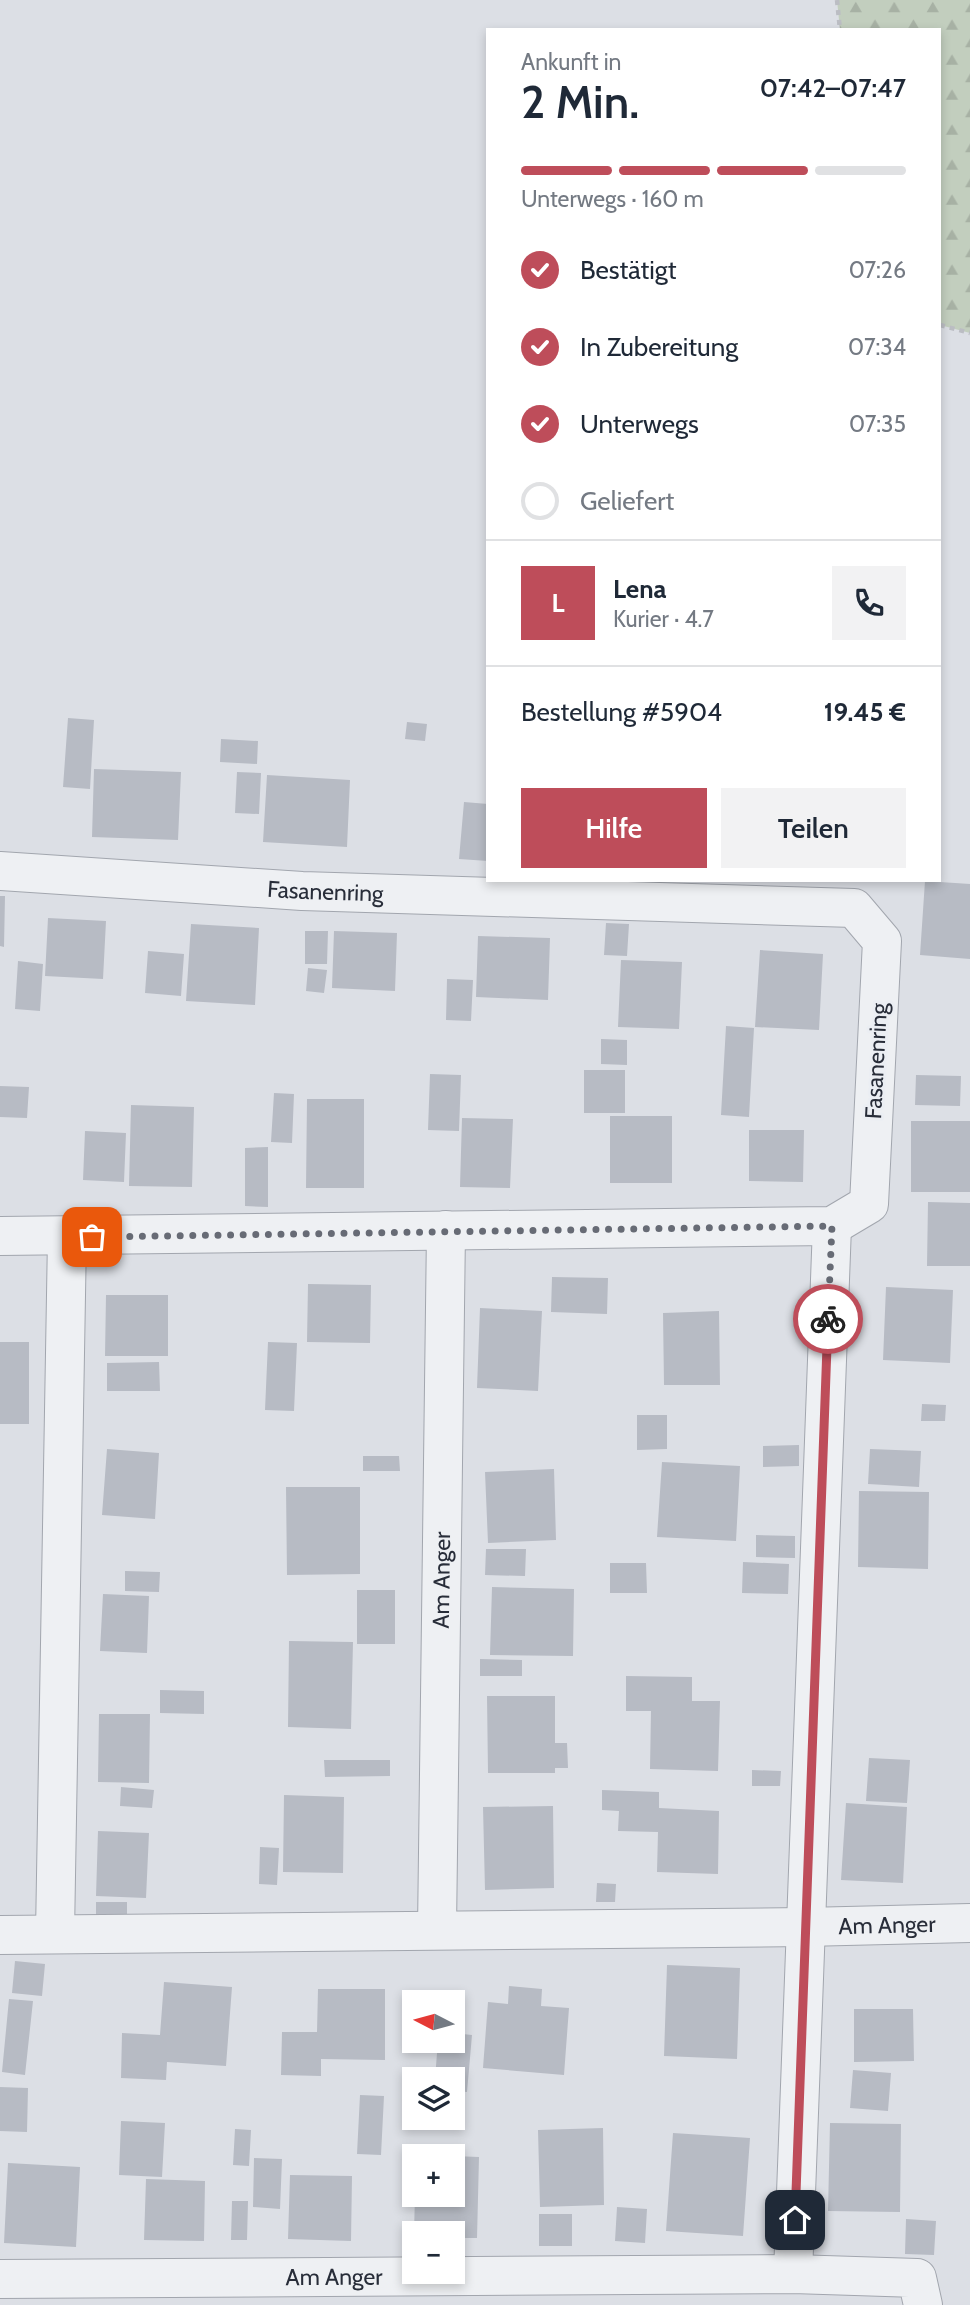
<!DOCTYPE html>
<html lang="de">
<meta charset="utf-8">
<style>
body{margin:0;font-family:Cabin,sans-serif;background:#f2f2f3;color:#1f2937;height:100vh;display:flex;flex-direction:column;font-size:26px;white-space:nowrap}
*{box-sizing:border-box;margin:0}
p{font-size:23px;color:#747a83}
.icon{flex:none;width:38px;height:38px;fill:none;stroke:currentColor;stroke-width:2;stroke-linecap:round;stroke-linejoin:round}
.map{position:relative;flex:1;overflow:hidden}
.panel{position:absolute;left:486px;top:28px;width:455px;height:854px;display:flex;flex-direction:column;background:#fff;border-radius:0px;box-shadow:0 4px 10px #0003}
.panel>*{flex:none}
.needle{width:46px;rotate:276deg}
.controls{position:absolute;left:402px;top:1990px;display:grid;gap:14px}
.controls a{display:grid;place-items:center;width:63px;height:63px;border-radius:0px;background:#fff;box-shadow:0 4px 10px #0003;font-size:35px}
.pin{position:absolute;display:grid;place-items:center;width:60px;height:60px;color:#fff;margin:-30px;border-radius:14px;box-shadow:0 4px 10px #0006}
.courier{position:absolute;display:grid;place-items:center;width:70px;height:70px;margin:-35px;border:5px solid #be4d5a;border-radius:50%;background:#fff;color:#222;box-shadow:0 2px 9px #0007}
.summary em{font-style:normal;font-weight:600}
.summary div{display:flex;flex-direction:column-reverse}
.summary{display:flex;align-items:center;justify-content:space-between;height:119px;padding:0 35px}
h1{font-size:46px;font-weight:600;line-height:52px}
.bar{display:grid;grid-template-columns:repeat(4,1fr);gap:10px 7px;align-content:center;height:84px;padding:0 35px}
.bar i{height:9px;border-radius:5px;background:#e0e1e3}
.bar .selected{background:#be4d5a}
.bar p{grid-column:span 4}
.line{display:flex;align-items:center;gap:18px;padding:0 35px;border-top:2px solid #e0e1e3}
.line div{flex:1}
.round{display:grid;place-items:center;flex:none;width:74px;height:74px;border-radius:0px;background:#f2f2f3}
ol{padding:0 35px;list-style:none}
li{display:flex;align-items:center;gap:21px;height:77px}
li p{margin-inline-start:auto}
li .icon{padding:7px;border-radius:50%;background:#be4d5a;color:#fff;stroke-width:4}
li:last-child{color:#747a83}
li i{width:38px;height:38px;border:4px solid #e0e1e3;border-radius:50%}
.cta{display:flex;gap:14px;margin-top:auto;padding:14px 35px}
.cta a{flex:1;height:80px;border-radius:0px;background:#be4d5a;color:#fff;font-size:28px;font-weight:600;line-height:80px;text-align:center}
.cta a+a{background:#f2f2f3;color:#1f2937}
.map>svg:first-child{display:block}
.forest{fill:url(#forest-firs)}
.building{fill:#b7bbc4}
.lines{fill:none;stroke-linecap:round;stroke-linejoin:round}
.street-casing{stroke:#a2a6ae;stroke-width:40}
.path{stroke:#bbbdc3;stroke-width:4.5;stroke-dasharray:5 5;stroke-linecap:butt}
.street{stroke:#eef0f3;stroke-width:38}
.done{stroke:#676b75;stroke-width:7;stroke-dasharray:0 12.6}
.route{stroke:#be4d5a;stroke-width:9}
.labels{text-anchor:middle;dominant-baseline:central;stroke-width:6;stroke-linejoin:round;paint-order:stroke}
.street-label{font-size:23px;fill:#282d39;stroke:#ebeef3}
</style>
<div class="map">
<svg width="970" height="2305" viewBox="0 0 970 2305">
<defs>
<pattern id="forest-firs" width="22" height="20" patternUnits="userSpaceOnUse" patternTransform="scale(1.75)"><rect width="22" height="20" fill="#c2cebe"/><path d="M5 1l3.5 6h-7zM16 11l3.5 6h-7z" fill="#a7b1a4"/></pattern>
</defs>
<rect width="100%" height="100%" fill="#dcdfe5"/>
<path class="forest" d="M837,0h133v333l-30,-8v-295h-100z"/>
<path class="building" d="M68,718l26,2 -4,69 -27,-2z
M407,722l20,2 -2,17 -20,-2z
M221,739l37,2 -1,23 -37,-2z
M94,769l87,3 -3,68 -86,-3z
M237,772l24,1 -2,41 -24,-1z
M267,775l83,5 -3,67 -84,-5z
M464,802l24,2v57l-29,-2z
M925,881l45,3v75l-50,-4z
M0,896h5l-1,51 -4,-1z
M48,918l58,3 -3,58 -58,-3z
M606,923l23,1 -2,32 -23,-1z
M191,924l68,4 -4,77 -69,-4z
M305,931h23l-1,33h-22z
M334,931l63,2 -2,58 -63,-3z
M478,936l72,2 -2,62 -72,-3z
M760,950l63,4 -4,76 -64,-3z
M148,951l36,3 -3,42 -36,-3z
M621,960l61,2 -3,67 -61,-2z
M18,961l25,3 -3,47 -25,-2z
M308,968l19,2 -3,23 -18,-2z
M447,979l26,1 -2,41 -25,-1z
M726,1026l28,2 -5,89 -28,-2z
M601,1039l26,1v25l-26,-1z
M584,1070h41v43h-41z
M430,1074l31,1 -2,56 -31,-1z
M916,1075l45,1 -1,30 -45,-1z
M0,1086l29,1 -2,31 -27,-1z
M274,1093l20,1 -2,49 -21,-1z
M307,1099h57v89h-58z
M131,1105l63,2 -2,80 -63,-1z
M610,1116h62v67h-62z
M462,1118l51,1 -3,69 -50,-1z
M911,1121h59v71h-59z
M749,1130h55l-1,52 -54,-1z
M85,1131l41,2 -2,49 -41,-2z
M268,1147v60l-23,-1v-58z
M928,1202l42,1v63h-43z
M552,1277l56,1 -1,36 -56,-2z
M308,1284l63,1 -1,58 -63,-1z
M886,1287l67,3 -3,73 -67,-3z
M106,1295h62v61h-63z
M480,1308l62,3 -4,80 -61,-3z
M719,1311l1,74h-56l-1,-72z
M0,1342h29v82h-29z
M268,1342l29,1 -3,68 -29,-1z
M159,1362l1,29h-53v-28z
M922,1404l24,1 -1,16h-24z
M637,1415h30v34l-30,1z
M799,1445v21l-36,1v-21z
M107,1449l52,4 -4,66 -53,-4z
M870,1449l51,2 -2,36 -51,-3z
M363,1456h36l1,15h-37z
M662,1462l78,4 -4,75 -79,-4z
M554,1469l2,71 -68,3 -3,-71z
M286,1487h74v87l-73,1z
M859,1491l70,1 -1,77 -70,-2z
M756,1535l39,1v22l-39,-1z
M486,1549h40l-1,27 -40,-1z
M743,1562l46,2 -1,30 -46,-1z
M610,1563h36l1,30h-37z
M125,1571l35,1 -1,20 -34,-1z
M492,1587l82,2 -1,67 -83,-1z
M357,1590h38v54h-38z
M103,1594l46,2 -2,57 -47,-2z
M289,1641l64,1 -2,87 -63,-2z
M480,1659l42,1v16h-42z
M626,1676l66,1v24h28l-2,70 -68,-2 1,-58h-25z
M160,1690l44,1v23l-44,-1z
M487,1696h68v47h12l1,25h-13v5h-67z
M99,1714h51l-1,69 -51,-1z
M869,1758l41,2 -3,43 -41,-2z
M324,1760h66v16l-65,1z
M752,1770l29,1 -1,15h-28z
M121,1787l33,3 -2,18 -32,-2z
M602,1790l57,2v16l60,3 -1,63 -61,-2 1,-40 -40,-1 1,-20 -17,-1z
M284,1795l60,2 -1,76 -60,-1z
M846,1803l61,4 -4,76 -62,-3z
M553,1806l1,82 -69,2 -2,-83z
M98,1831l51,2 -3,65 -50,-2z
M260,1847l19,1 -2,37 -18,-1z
M597,1883l19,1 -1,18h-19z
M96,1902h31v24l-31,1z
M15,1961l30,3 -3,32 -30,-3z
M667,1965l73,3 -3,91 -73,-3z
M164,1982l68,5 -6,79 -59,-4 -1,18 -45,-2 1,-45 38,2z
M509,1986l33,3 -1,17 28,2 -5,67 -81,-7 5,-66 20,2z
M318,1989h67v71l-64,-1v17l-40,-1 1,-43h35z
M9,1999l24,2 -8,74 -23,-3z
M854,2009h59l1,52 -60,1z
M453,2033l19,2 -5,57 -14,-1v-12h-18l3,-39h15z
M853,2070l38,3 -3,38 -38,-3z
M0,2087l28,1 -1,44 -27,-1z
M360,2095l24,1 -3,59 -24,-1z
M121,2121l44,2 -3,54 -43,-2z
M830,2123l71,1 -1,88 -72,-1z
M603,2128l1,77 -64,2 -2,-77z
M235,2129l16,1 -2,36 -16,-1z
M673,2133l77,5 -7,98 -77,-5z
M453,2156l26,1 -2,81h-24v-5h-39l1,-39h38z
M254,2158l28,1 -2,50 -27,-2z
M8,2163l72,4 -4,80 -72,-4z
M290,2175l62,1 -1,65 -63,-2z
M146,2179l59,2 -1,60 -60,-1z
M232,2201h16l-1,39h-16z
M617,2207l30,2 -2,34 -30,-2z
M539,2214h33v32h-33z
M906,2219l30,2 -2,34 -29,-1z"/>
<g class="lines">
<defs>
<g id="street">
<path id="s1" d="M0,871l302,20 552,17 28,33 -13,263 -37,22 -832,10"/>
<path id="s2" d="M437,1930l9,-700"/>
<path d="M55,1934l12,-697"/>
<path id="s3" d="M0,1935l805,-8 165,-4"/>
<path d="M793,2274l39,-1048"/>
<path id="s4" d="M0,2279l793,-5 124,4 6,27"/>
</g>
</defs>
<use href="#street" class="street-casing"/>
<path class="path" d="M837,0l3,30
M940,325l30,8"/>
<use href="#street" class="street"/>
</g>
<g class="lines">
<path class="done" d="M92,1237l740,-11 -4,93"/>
<path class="route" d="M795,2220l33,-901"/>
</g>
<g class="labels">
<g class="street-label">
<text stroke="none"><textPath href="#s1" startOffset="326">Fasanenring</textPath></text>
<text transform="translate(876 1061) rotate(-87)">Fasanenring</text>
<text stroke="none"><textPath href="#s2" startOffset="350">Am Anger</textPath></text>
<text stroke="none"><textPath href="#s3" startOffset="887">Am Anger</textPath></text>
<text stroke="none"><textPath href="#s4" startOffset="334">Am Anger</textPath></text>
</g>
</g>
</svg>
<div class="controls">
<a><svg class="needle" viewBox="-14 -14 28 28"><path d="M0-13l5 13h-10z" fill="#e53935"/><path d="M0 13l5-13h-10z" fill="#747a83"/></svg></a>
<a><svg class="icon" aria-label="layers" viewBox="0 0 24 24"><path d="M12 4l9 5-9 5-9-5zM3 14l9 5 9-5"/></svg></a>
<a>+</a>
<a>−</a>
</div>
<div class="pin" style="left:92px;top:1237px;background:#ea580c"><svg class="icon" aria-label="bag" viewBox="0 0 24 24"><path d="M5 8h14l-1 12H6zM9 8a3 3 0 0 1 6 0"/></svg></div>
<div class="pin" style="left:795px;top:2220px;background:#1f2937"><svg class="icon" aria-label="home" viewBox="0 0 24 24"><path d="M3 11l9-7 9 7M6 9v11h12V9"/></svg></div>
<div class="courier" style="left:828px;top:1319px"><svg class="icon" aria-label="bike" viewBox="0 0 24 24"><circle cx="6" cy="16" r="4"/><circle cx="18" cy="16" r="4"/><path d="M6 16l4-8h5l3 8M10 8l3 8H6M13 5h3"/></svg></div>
<section class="panel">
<div class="summary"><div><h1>2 Min.</h1><p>Ankunft in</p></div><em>07:42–07:47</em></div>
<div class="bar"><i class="selected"></i><i class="selected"></i><i class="selected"></i><i></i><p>Unterwegs · 160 m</p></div>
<ol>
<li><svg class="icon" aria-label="check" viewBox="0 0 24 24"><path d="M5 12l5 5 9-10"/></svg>Bestätigt<p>07:26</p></li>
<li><svg class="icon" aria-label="check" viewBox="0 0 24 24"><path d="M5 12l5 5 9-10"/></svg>In Zubereitung<p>07:34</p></li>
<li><svg class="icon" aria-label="check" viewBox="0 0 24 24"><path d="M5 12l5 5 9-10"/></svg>Unterwegs<p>07:35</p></li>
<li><i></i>Geliefert</li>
</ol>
<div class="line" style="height:126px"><b class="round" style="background:#be4d5a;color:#fff">L</b><div><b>Lena</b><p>Kurier · 4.7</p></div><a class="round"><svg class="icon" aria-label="phone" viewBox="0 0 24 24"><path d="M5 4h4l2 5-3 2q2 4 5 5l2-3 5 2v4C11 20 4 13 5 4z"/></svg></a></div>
<div class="line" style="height:91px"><div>Bestellung #5904</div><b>19.45 €</b></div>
<div class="cta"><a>Hilfe</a><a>Teilen</a></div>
</section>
</div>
